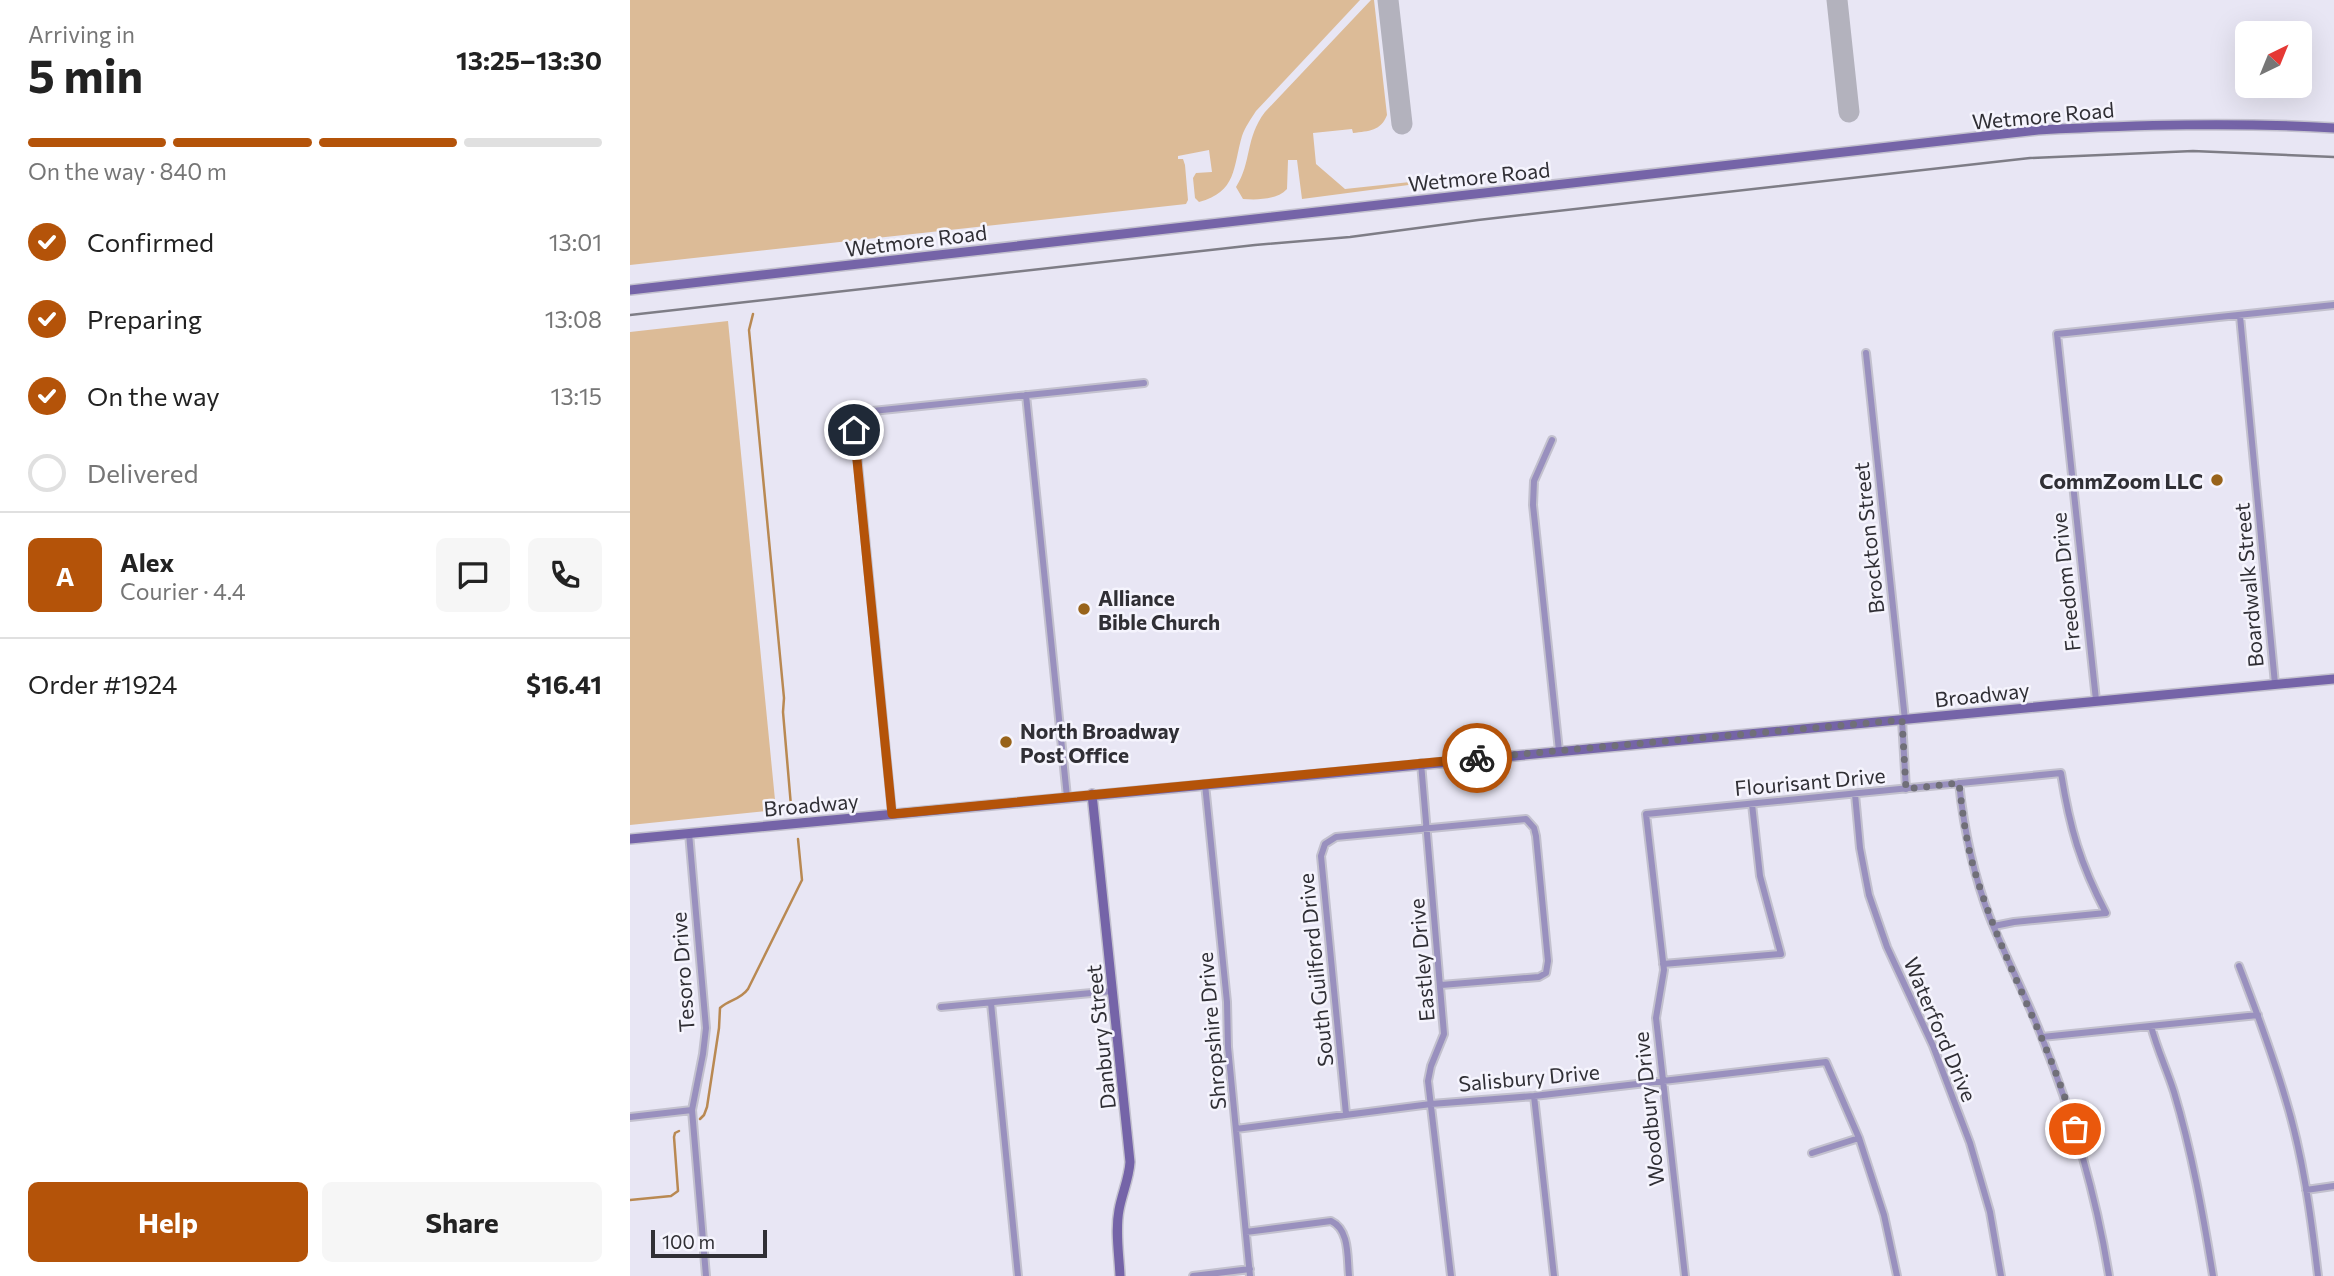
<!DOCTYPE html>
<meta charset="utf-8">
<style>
body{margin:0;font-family:Commissioner,sans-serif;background:#f6f6f6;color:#222;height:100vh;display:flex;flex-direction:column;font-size:26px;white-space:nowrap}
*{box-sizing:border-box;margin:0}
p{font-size:23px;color:#767676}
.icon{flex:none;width:38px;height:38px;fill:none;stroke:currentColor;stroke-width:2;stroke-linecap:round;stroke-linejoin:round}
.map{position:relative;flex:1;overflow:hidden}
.side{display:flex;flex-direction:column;background:#fff;width:630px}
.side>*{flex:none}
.needle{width:46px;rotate:43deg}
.controls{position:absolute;left:1605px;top:21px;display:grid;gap:14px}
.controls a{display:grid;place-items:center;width:77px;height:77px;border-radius:10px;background:#fff;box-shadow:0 7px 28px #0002;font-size:35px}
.scale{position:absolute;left:21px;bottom:18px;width:116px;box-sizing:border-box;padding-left:7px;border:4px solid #302f35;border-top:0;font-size:19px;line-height:24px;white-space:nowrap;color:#302f35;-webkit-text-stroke:5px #f5f4fd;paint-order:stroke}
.pin{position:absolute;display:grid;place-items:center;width:60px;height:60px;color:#fff;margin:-30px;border:4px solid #fff;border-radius:50%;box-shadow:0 2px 7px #0007}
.courier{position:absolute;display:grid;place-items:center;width:70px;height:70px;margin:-35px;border:5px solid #b45309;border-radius:50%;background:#fff;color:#222;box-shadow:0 2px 9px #0007}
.summary em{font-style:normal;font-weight:700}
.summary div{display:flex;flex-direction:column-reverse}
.summary{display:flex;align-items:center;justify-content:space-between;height:119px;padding:0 28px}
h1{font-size:46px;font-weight:700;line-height:52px}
.bar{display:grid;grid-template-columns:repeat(4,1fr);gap:10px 7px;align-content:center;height:84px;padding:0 28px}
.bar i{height:9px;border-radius:5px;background:#e0e0e0}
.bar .current{background:#b45309}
.bar p{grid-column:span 4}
.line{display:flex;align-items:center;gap:18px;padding:0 28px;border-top:2px solid #e0e0e0}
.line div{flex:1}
.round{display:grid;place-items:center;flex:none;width:74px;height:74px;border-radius:10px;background:#f6f6f6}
ol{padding:0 28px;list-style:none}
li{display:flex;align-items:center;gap:21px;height:77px}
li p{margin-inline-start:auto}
li .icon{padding:7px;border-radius:50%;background:#b45309;color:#fff;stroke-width:4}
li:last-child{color:#767676}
li i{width:38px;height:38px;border:4px solid #e0e0e0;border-radius:50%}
.button{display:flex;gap:14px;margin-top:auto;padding:14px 28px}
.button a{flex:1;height:80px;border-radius:10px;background:#b45309;color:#fff;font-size:28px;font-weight:700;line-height:80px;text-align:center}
.button a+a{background:#f6f6f6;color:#222}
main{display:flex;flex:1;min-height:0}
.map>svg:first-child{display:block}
.green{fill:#dcbb97}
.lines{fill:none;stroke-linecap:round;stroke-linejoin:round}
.stream{stroke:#b98952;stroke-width:2.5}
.taxiway{stroke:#b3b2bd;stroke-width:21}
.street-casing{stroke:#c3c1ce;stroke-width:10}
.secondary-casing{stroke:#c3c1ce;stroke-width:12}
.street{stroke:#9990be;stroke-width:6}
.secondary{stroke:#7564a8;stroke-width:9}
.rail{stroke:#7e7d86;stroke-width:2.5}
.done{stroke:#706f78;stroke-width:7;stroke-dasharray:0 12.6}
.route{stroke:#b45309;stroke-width:9}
.poi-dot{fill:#98631a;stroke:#f5f4fd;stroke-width:2.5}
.labels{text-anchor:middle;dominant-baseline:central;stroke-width:5;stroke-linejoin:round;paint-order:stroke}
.street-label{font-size:21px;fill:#302f35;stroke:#f5f4fd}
.poi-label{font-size:21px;font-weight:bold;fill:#302f35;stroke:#f5f4fd;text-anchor:start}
</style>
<main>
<section class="side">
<div class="summary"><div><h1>5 min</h1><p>Arriving in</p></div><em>13:25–13:30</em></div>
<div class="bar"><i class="current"></i><i class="current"></i><i class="current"></i><i></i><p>On the way · 840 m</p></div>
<ol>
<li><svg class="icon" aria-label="check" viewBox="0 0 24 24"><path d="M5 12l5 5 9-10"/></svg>Confirmed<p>13:01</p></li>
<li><svg class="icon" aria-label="check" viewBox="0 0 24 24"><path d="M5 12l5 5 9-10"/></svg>Preparing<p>13:08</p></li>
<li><svg class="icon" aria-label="check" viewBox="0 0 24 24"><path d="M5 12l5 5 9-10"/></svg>On the way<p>13:15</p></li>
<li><i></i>Delivered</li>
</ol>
<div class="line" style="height:126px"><b class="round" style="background:#b45309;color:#fff">A</b><div><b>Alex</b><p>Courier · 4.4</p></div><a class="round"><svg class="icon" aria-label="chat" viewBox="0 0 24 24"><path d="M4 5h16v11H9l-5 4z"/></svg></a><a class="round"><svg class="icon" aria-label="phone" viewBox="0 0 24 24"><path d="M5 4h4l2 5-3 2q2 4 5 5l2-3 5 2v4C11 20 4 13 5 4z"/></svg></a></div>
<div class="line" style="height:91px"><div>Order #1924</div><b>$16.41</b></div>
<div class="button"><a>Help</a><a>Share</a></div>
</section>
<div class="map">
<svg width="1704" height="1276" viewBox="0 0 1704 1276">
<rect width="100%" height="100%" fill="#e8e6f4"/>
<path class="green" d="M0,0h730l-104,111c-5,8 -11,16 -14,25 -9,31 -5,56 -43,66l-4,-4 -2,-20 3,-5 16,-1 -3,-22 -31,6v3h5l2,6 3,35 -2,4 -556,61z
M741,0h3l13,115c-6,16 -18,16 -34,18l-1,-4 -39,4 3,31 29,25 93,-10 1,2 -137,18 -5,-39h-9l-1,29c-10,11 -30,11 -44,10l-7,-12c16,-25 9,-49 29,-75z
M98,321l48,489 -146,15v-493z"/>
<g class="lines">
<path class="stream" d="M123,314l-4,16 35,368 -1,14 8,94
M70,1119l4,-4 3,-8 12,-79 1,-20c10,-9 20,-8 28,-19l54,-109 -4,-41
M0,1200l41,-4 7,-5 -4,-54 1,-4 4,-2"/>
<path class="taxiway" d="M758,0l14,124
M1207,0l12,112"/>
<defs>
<path id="street" d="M1610,316l35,368
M1236,353l39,367
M396,395l41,402
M922,440l-18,41 -1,24 26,246
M1466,700l-39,-366 277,-29
M1272,720l4,69
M791,763l23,271 -13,32 -3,15 23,195
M1329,783c5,47 14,91 31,135 16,40 36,78 51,117 31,78 55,158 68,241
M575,784l22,218 1,45 22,229
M1225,794l5,54 9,47 18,52 46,99 37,97 20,69 11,64
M262,813l-39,-400 291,-30
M59,833l17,195 -3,26 -11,56 14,166
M1033,964l118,-10 -21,-78 -8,-72
M1609,966c17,44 33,87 46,131 18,58 26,119 33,179
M361,1003l27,273
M311,1007l172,-16
M1521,1026c6,23 16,44 23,66 18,60 29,122 39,184
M1412,1037l216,-22
M904,1096l20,180
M716,1114l-25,-258 4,-12 11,-7 190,-18 8,9 2,8 12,125 -2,12 -7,4 -98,8
M0,1117l62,-7
M606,1129l195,-25 103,-8 292,-34 33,76 25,77 13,61
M1182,1153l47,-15
M1676,1190l28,-4
M616,1232l85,-11c19,9 16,36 18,55
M563,1276l57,-7
M1055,1276l-29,-258 8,-48 -18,-156 415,-41c9,56 19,90 45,140l-92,9 -20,4"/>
<path id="secondary" d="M0,290l1408,-160c99,-5 197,-8 296,-2
M462,794l38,368c-1,17 -8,31 -11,48 -4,21 0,44 1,66
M0,839l1704,-160"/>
</defs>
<use href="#street" class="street-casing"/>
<use href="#secondary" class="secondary-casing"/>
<use href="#street" class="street"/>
<use href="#secondary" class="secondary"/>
<path class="rail" d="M0,315l625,-70 95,-8 128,-17 552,-62 163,-7 141,6"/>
</g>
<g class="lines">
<path class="done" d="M847,758l425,-38 4,69 53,-6c3,25 6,50 12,75 25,93 77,178 104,271"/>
<path class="route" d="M224,430l38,384 585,-56"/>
</g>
<g class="poi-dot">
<circle cx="1587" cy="480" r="7"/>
<circle cx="454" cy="609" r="7"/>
<circle cx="376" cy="742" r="7"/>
</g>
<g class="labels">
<g class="street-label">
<text transform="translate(1413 115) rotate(-5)">Wetmore Road</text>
<text transform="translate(849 176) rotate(-6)">Wetmore Road</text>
<text transform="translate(286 240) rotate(-7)">Wetmore Road</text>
<text transform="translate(1238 538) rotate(-96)">Brockton Street</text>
<text transform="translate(1435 582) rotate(-96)">Freedom Drive</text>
<text transform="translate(1618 585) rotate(-95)">Boardwalk Street</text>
<text transform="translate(1352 694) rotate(-6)">Broadway</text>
<text transform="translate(1180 781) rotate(-5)">Flourisant Drive</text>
<text transform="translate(181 804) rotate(-5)">Broadway</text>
<text transform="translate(791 960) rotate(-95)">Eastley Drive</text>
<text transform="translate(685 970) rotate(-96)">South Guilford Drive</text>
<text transform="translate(52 972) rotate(-94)">Tesoro Drive</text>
<text transform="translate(1311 1029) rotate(67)">Waterford Drive</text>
<text transform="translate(581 1031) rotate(-95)">Shropshire Drive</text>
<text transform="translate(470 1037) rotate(-96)">Danbury Street</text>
<text transform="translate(899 1077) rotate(-5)">Salisbury Drive</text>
<text transform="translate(1018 1109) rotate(-96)">Woodbury Drive</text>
</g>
<g class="poi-label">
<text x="1573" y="480" text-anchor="end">CommZoom LLC</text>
<text x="468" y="597">Alliance<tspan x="468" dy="24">Bible Church</tspan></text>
<text x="390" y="730">North Broadway<tspan x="390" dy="24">Post Office</tspan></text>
</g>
</g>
</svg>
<div class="controls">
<a><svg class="needle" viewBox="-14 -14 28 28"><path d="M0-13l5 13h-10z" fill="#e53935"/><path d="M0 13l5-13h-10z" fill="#767676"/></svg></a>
</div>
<div class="scale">100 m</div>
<div class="pin" style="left:1445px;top:1129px;background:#ea580c"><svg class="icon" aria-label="bag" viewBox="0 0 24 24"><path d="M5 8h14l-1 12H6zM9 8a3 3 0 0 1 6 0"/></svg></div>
<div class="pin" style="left:224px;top:430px;background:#1f2937"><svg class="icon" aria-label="home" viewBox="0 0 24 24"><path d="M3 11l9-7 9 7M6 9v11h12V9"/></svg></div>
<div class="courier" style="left:847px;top:758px"><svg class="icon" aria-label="bike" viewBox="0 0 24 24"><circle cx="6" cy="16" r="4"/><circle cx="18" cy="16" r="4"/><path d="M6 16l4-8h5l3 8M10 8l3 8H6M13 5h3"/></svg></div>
</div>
</main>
